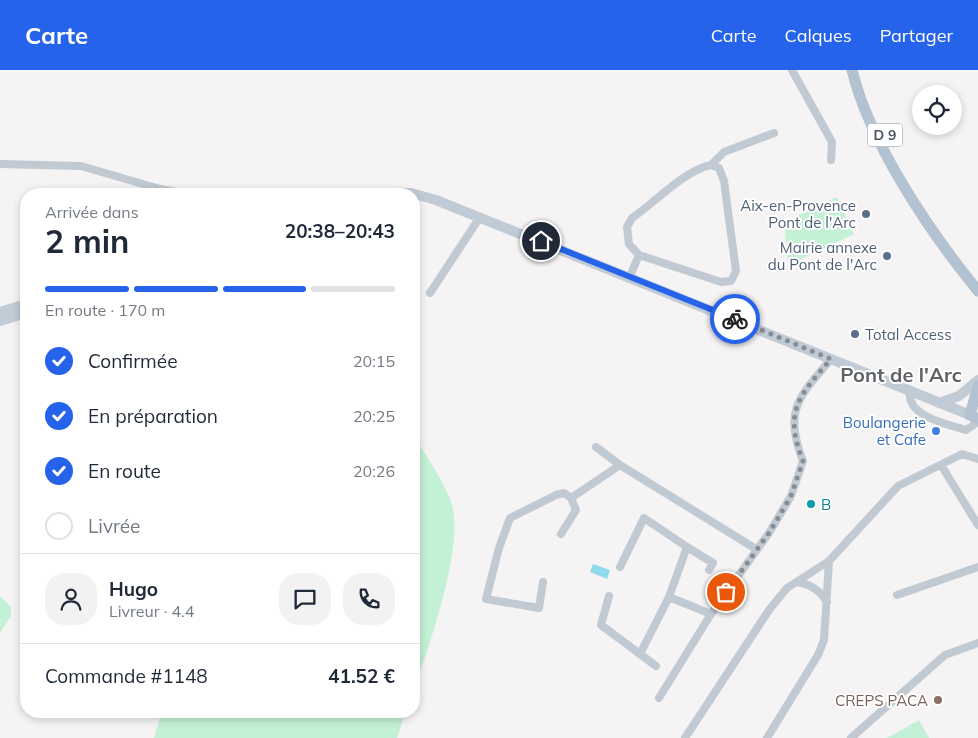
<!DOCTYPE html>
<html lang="fr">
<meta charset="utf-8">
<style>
body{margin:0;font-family:Mulish,sans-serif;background:#f2f2f3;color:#1f2937;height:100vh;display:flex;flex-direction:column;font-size:19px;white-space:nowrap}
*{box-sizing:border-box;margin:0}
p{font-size:16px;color:#747a83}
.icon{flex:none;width:28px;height:28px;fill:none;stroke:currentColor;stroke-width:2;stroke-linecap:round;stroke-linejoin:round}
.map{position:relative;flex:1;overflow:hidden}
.panel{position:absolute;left:20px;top:118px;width:400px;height:530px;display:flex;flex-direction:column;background:#fff;border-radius:20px;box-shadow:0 2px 8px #0003}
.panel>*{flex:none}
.controls{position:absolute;left:912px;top:15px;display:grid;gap:10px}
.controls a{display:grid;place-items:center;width:50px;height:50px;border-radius:50%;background:#fff;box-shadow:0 2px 8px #0003;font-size:25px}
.pin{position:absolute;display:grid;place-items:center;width:42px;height:42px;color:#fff;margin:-21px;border:2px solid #fff;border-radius:50%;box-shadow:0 1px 5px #0007}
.courier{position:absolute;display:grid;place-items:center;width:50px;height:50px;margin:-25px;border:4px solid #2563eb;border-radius:50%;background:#fff;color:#222;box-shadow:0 1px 6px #0007}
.summary em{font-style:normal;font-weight:700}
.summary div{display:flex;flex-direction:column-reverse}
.summary{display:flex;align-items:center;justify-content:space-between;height:85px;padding:0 25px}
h1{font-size:32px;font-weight:700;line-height:38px}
.bar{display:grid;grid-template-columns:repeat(4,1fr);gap:8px 5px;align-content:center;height:60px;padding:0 25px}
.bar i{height:6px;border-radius:4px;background:#e0e1e3}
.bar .active{background:#2563eb}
.bar p{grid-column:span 4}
.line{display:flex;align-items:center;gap:12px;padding:0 25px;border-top:1px solid #e0e1e3}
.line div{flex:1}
.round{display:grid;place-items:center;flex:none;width:52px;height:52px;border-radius:20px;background:#f2f2f3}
ol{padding:0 25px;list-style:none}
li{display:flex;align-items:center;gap:15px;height:55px}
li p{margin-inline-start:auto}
li .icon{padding:5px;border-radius:50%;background:#2563eb;color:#fff;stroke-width:4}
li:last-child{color:#747a83}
li i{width:28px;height:28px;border:2px solid #e0e1e3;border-radius:50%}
header{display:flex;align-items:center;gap:30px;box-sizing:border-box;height:70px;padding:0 25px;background:#2563eb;color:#fff}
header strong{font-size:24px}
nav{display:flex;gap:28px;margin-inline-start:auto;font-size:18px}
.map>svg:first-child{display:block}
.green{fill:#c3f1d5}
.water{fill:#90daee}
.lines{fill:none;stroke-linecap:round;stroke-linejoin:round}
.minor{stroke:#c1cad2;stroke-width:8}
.secondary{stroke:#c1cbd6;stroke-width:10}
.primary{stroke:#b3c2d1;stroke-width:11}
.done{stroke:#868d94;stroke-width:5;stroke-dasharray:0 9}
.route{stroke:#2563eb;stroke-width:6}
.service-dot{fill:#5c6f8a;stroke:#fff;stroke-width:2}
.shop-dot{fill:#3f7fe0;stroke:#fff;stroke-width:2}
.culture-dot{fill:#0f9aa8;stroke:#fff;stroke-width:2}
.education-dot{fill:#8d6e63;stroke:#fff;stroke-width:2}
.labels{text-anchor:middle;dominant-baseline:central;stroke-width:4;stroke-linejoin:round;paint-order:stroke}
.shield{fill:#fff;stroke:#808990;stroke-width:1}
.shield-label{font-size:14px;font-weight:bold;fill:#4a5661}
.service-label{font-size:15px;fill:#4e5e75;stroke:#fff;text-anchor:end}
.shop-label{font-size:15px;fill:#366cbe;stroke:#fff;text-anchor:end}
.culture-label{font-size:15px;fill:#0d838f;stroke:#fff;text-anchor:start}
.education-label{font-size:15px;fill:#785e54;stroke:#fff;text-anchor:end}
.district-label{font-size:20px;font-weight:bold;fill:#5f6368;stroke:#fff}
</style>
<header>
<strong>Carte</strong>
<nav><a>Carte</a><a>Calques</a><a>Partager</a></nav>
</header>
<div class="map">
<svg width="978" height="668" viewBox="0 0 978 668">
<rect width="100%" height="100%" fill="#f5f3f3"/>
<path class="green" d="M837,127l17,37 -59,28 -7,-1 -4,-39z
M414,365c12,22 29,44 37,67 15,42 -23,146 -37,188z
M0,526l11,11v9l-11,17z
M162,641h244l-9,27h-243z
M919,650l10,18h-42z"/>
<path class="water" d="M593,494l17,6 -3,9 -17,-7z"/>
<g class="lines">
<path class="minor" d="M792,0l40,72 -1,18
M0,94l81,2 79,23 26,5
M711,95l8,3 5,13 12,90 -5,10 -10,1 -82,-27 -10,-11 -2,-17 5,-9c22,-15 53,-48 79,-53z
M711,95l13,-13 50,-19
M630,206l9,-21
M430,223l50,-76
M910,322c-3,25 38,32 56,38l12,-8
M596,377l24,18 136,84
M941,395l37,60
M561,464l15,-24 -5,-12
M687,477l26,16 -4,7
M620,497l24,-49 43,29 -18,50
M543,512l-4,26 -53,-9 13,-51 11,-30 46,-23 8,-2 7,5 49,-33
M797,512c13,2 23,8 30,20
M897,525l81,-28
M609,526l-8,29 39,29 29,-57 42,17
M640,584l16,12
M659,628l52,-84 58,-81 22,-37 12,-35c-20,-51 -4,-64 28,-102
M685,668l84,-128 18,-22 42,-27 69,-75 64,-32 16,5
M767,668l51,-83 6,-15 5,-79
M851,668l94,-83 33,-12"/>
<path class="secondary" d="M378,124l33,-1 25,7 534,215
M0,242l26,-8
M0,251l26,-8
M939,333l20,-7 19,-16"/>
<path class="primary" d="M852,0c18,74 78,162 126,221
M978,316l-8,29 8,4"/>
</g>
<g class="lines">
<path class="done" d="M726,522l43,-59 22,-37 12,-35c-20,-50 -4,-65 28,-102l-96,-40"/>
<path class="route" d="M541,171l194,78"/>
</g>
<g class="service-dot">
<circle cx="866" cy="144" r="5"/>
<circle cx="887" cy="186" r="5"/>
<circle cx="855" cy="264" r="5"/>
</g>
<circle class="shop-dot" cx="936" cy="361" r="5"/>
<circle class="culture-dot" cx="811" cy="434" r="5"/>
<circle class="education-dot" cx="938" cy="630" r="5"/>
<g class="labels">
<rect class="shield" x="867.5" y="53.5" width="35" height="23" rx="4"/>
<g class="shield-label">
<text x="885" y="65">D 9</text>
</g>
<g class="service-label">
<text x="856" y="135">Aix-en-Provence<tspan x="856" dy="17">Pont de l'Arc</tspan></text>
<text x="877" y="177">Mairie annexe<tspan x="877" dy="17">du Pont de l'Arc</tspan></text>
<text x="865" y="264" text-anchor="start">Total Access</text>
</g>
<g class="shop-label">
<text x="926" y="352">Boulangerie<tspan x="926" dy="17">et Cafe</tspan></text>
</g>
<g class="culture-label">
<text x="821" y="434">B</text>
</g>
<g class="education-label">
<text x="928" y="630">CREPS PACA</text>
</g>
<g class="district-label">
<text x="901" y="304">Pont de l'Arc</text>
</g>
</g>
</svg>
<div class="controls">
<a><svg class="icon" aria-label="locate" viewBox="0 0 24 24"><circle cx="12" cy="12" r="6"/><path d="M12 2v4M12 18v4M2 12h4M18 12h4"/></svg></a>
</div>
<div class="pin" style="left:726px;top:522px;background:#ea580c"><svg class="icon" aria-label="bag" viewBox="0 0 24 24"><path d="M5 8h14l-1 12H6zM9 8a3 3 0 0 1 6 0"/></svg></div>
<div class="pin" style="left:541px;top:171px;background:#1f2937"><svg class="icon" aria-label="home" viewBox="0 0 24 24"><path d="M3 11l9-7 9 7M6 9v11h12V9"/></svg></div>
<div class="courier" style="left:735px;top:249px"><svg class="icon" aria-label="bike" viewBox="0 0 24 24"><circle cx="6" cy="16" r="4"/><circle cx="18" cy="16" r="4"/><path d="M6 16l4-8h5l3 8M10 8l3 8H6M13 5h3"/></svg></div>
<section class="panel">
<div class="summary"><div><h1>2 min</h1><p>Arrivée dans</p></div><em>20:38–20:43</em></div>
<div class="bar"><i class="active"></i><i class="active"></i><i class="active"></i><i></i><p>En route · 170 m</p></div>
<ol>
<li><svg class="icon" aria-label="check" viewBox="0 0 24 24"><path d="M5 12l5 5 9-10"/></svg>Confirmée<p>20:15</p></li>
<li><svg class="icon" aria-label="check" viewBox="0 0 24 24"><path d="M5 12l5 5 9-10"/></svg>En préparation<p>20:25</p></li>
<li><svg class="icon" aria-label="check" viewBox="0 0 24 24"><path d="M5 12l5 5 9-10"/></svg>En route<p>20:26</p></li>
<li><i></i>Livrée</li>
</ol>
<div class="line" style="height:90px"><a class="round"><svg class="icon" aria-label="person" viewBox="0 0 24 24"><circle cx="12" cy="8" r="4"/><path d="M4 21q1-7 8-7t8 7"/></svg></a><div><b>Hugo</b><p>Livreur · 4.4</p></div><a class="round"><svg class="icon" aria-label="chat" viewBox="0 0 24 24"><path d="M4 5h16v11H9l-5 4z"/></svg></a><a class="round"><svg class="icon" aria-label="phone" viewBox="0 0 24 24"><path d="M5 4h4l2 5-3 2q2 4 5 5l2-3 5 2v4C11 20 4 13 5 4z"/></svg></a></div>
<div class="line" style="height:65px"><div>Commande #1148</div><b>41.52 €</b></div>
</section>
</div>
